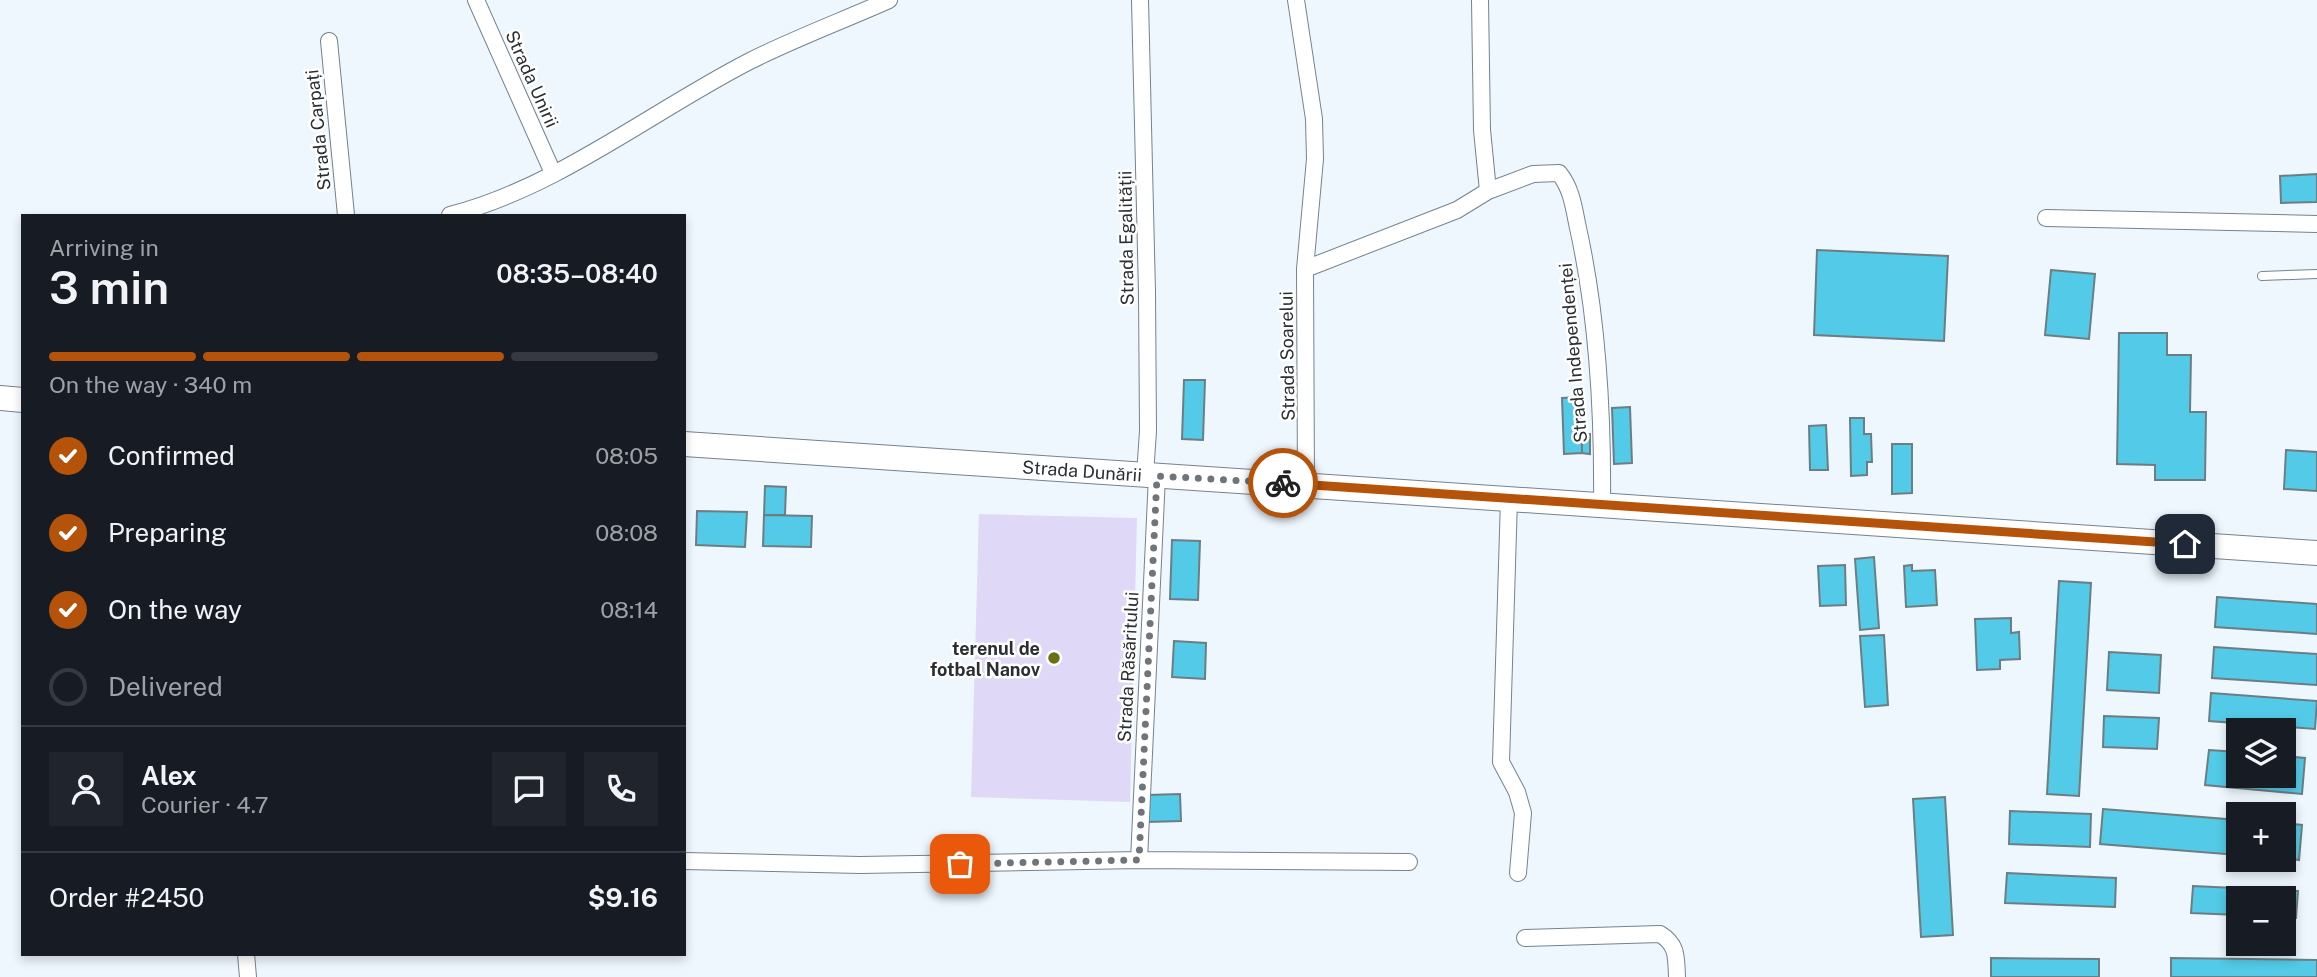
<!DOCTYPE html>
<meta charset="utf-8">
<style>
body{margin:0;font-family:"Public Sans",sans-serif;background:#20242c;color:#f1f3f6;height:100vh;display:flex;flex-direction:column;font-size:26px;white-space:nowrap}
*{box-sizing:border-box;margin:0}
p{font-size:23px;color:#9ea1a6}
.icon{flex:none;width:38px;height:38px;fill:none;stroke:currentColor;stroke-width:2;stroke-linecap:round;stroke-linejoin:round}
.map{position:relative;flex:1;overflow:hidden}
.sheet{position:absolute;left:21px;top:214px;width:665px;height:742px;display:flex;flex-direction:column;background:#171b24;border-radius:0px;box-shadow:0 4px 10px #0003}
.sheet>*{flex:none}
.tools{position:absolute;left:2226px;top:718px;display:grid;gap:14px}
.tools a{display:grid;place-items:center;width:70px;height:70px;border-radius:0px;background:#171b24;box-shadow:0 4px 10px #0003;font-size:35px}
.pin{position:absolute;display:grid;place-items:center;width:60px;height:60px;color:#fff;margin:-30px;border-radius:14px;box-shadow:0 4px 10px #0006}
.courier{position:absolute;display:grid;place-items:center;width:70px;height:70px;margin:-35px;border:5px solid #b45309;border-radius:50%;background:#fff;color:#222;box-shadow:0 2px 9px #0007}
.summary em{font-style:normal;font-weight:600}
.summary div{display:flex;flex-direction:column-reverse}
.summary{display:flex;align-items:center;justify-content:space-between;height:119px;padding:0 28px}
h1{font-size:46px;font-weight:600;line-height:52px}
.bar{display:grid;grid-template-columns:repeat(4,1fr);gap:10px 7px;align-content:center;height:84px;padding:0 28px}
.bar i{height:9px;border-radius:5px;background:#363941}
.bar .on{background:#b45309}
.bar p{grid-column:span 4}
.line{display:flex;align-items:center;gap:18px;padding:0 28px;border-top:2px solid #363941}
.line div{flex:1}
.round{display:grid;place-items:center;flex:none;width:74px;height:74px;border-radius:0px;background:#20242c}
ol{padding:0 28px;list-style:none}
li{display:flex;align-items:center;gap:21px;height:77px}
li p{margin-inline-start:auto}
li .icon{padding:7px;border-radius:50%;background:#b45309;color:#fff;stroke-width:4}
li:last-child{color:#9ea1a6}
li i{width:38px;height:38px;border:4px solid #363941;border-radius:50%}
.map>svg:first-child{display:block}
.green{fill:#e0d8f7}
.building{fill:#53cae7;stroke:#6d7e83;stroke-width:2}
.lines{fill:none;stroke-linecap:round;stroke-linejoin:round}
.service-casing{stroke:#75828d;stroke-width:10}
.minor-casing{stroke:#75828d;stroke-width:18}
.primary-casing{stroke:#75828d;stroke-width:26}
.service{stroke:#fff;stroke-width:8}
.minor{stroke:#fff;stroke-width:16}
.primary{stroke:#fff;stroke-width:24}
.done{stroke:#6f757a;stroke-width:7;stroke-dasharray:0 12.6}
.route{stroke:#b45309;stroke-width:9}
.poi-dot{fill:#6c6f13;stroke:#fff;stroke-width:2.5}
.labels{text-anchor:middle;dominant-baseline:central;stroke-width:5;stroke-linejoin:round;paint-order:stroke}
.street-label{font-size:18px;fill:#2a2f33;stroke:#fff}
.poi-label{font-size:18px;font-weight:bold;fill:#2a2f33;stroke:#fff;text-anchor:end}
</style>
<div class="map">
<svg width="2317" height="977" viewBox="0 0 2317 977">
<rect width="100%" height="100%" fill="#eef7fe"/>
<path class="green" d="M979,514l158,4 -7,284 -159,-5z"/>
<path class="building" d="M2317,174v28l-36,1 -1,-27z
M1817,250l131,6 -4,85 -130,-6z
M2051,270l44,4 -6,65 -44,-4z
M2119,333h48v22h24l-1,57h16l-1,68h-50v-15l-38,-1z
M1184,380h21l-2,60 -21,-1z
M1581,397l1,56 -18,1 -2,-56z
M1630,407l2,56 -18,1 -2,-56z
M1850,418h14v16h7l1,28h-5v13l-16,1z
M1826,425l2,45h-18l-1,-44z
M1582,434h8v20l-8,-1z
M1892,444h20v49l-20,1z
M2286,450l31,2v39l-33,-2z
M765,486l21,1 -1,28h-21z
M697,511l50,1 -2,35 -49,-2z
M764,515l48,1 -1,31 -48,-1z
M1172,540l28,1 -2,59 -28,-1z
M1874,557l5,71 -19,2 -5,-71z
M1845,565l1,40 -26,1 -2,-40z
M1912,565v6l23,-1 2,35 -31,2 -2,-41z
M2059,581l32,2 -12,213 -32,-2z
M2217,597l100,7v30l-102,-7z
M2011,618v15l8,-1 1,27 -20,1v9l-23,1 -2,-51z
M1884,635l4,70 -23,2 -5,-71z
M1174,641l32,2 -1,36 -33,-2z
M2214,647l103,7v31l-105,-7z
M2109,652l52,3 -2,38 -52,-3z
M2211,693l106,8 -2,28 -106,-8z
M2104,716l55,2 -2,31 -54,-2z
M2209,750l29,2v23h46v-19l21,2 -3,36 -97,-9z
M1180,794l1,27 -33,1v-27z
M1945,797l8,138 -32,2 -8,-138z
M2103,809l135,11v35l-138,-11z
M2010,811l81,3 -1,33 -81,-3z
M2284,823l18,2 -3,35 -15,-2z
M2007,873l109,5 -1,29 -110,-4z
M2193,886l105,5 -2,27h-12v-20h-46v17l-47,-2z
M1991,958l108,1v18h-108z
M2171,958l146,2v17h-146z"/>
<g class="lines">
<defs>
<path id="service" d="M2262,276l55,-2"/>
<path id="minor" d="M476,0l77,173
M1140,0l7,292 1,139 -3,44
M1296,0l18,119 1,40 -10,110
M1480,0l2,130 6,61
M329,41l17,174
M450,215c106,-27 201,-103 298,-153 45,-23 94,-41 141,-62
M2046,218l271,6
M1306,485l-1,-216 152,-59 31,-19 45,-17 26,-1c13,16 15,36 19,55 20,90 25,184 24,277
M1509,499l-8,263 16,30 6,21 -5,60
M1139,860l18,-384
M684,861l176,4 279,-5 270,2
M1525,938l135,-4c18,11 16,24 17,43
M246,954l2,23"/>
<path id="primary" d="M0,398l23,2
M684,444l1633,109"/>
</defs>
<use href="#service" class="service-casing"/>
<use href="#minor" class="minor-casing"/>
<use href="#primary" class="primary-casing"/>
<use href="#service" class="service"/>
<use href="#minor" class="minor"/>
<use href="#primary" class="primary"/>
</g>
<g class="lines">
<path class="done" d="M960,864l179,-4 18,-384 126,7"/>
<path class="route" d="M1283,483l902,61"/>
</g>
<circle class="poi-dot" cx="1054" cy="658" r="7"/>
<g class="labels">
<g class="street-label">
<text transform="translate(532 79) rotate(66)">Strada Unirii</text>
<text transform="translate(318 130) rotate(-96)">Strada Carpați</text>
<text transform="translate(1126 238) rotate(-91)">Strada Egalității</text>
<text transform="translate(1573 353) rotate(-95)">Strada Independenței</text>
<text transform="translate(1287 356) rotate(-91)">Strada Soarelui</text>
<text transform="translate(1082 471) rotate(4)">Strada Dunării</text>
<text transform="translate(1128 667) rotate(-87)">Strada Răsăritului</text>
</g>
<g class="poi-label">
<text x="1040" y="648">terenul de<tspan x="1040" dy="21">fotbal Nanov</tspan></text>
</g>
</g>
</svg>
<div class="tools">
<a><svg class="icon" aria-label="layers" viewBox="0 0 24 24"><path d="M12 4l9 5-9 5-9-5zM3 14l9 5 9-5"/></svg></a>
<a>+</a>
<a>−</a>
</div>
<div class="pin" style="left:960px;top:864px;background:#ea580c"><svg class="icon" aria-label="bag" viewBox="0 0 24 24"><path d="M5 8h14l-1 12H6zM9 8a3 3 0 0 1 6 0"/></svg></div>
<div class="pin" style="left:2185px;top:544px;background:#1f2937"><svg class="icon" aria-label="home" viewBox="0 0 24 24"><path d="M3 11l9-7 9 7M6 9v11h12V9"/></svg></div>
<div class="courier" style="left:1283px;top:483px"><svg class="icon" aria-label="bike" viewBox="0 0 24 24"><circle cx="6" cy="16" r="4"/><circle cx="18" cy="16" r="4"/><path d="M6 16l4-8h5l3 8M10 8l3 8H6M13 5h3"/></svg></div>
<section class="sheet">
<div class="summary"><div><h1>3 min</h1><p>Arriving in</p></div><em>08:35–08:40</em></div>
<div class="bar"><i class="on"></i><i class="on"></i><i class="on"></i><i></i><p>On the way · 340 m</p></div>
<ol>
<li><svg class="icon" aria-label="check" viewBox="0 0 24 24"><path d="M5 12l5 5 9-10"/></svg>Confirmed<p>08:05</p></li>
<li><svg class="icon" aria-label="check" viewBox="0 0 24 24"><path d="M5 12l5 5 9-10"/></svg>Preparing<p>08:08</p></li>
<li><svg class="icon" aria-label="check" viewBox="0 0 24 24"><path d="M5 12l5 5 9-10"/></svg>On the way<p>08:14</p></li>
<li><i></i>Delivered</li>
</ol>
<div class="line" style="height:126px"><a class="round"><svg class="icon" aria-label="person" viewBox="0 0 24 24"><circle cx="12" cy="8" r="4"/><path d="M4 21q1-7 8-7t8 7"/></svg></a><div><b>Alex</b><p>Courier · 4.7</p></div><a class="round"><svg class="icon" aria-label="chat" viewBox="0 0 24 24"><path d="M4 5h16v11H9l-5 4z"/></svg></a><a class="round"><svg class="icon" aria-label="phone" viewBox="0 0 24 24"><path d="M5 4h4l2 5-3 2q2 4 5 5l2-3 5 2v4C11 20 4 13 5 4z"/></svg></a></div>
<div class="line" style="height:91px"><div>Order #2450</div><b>$9.16</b></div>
</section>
</div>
